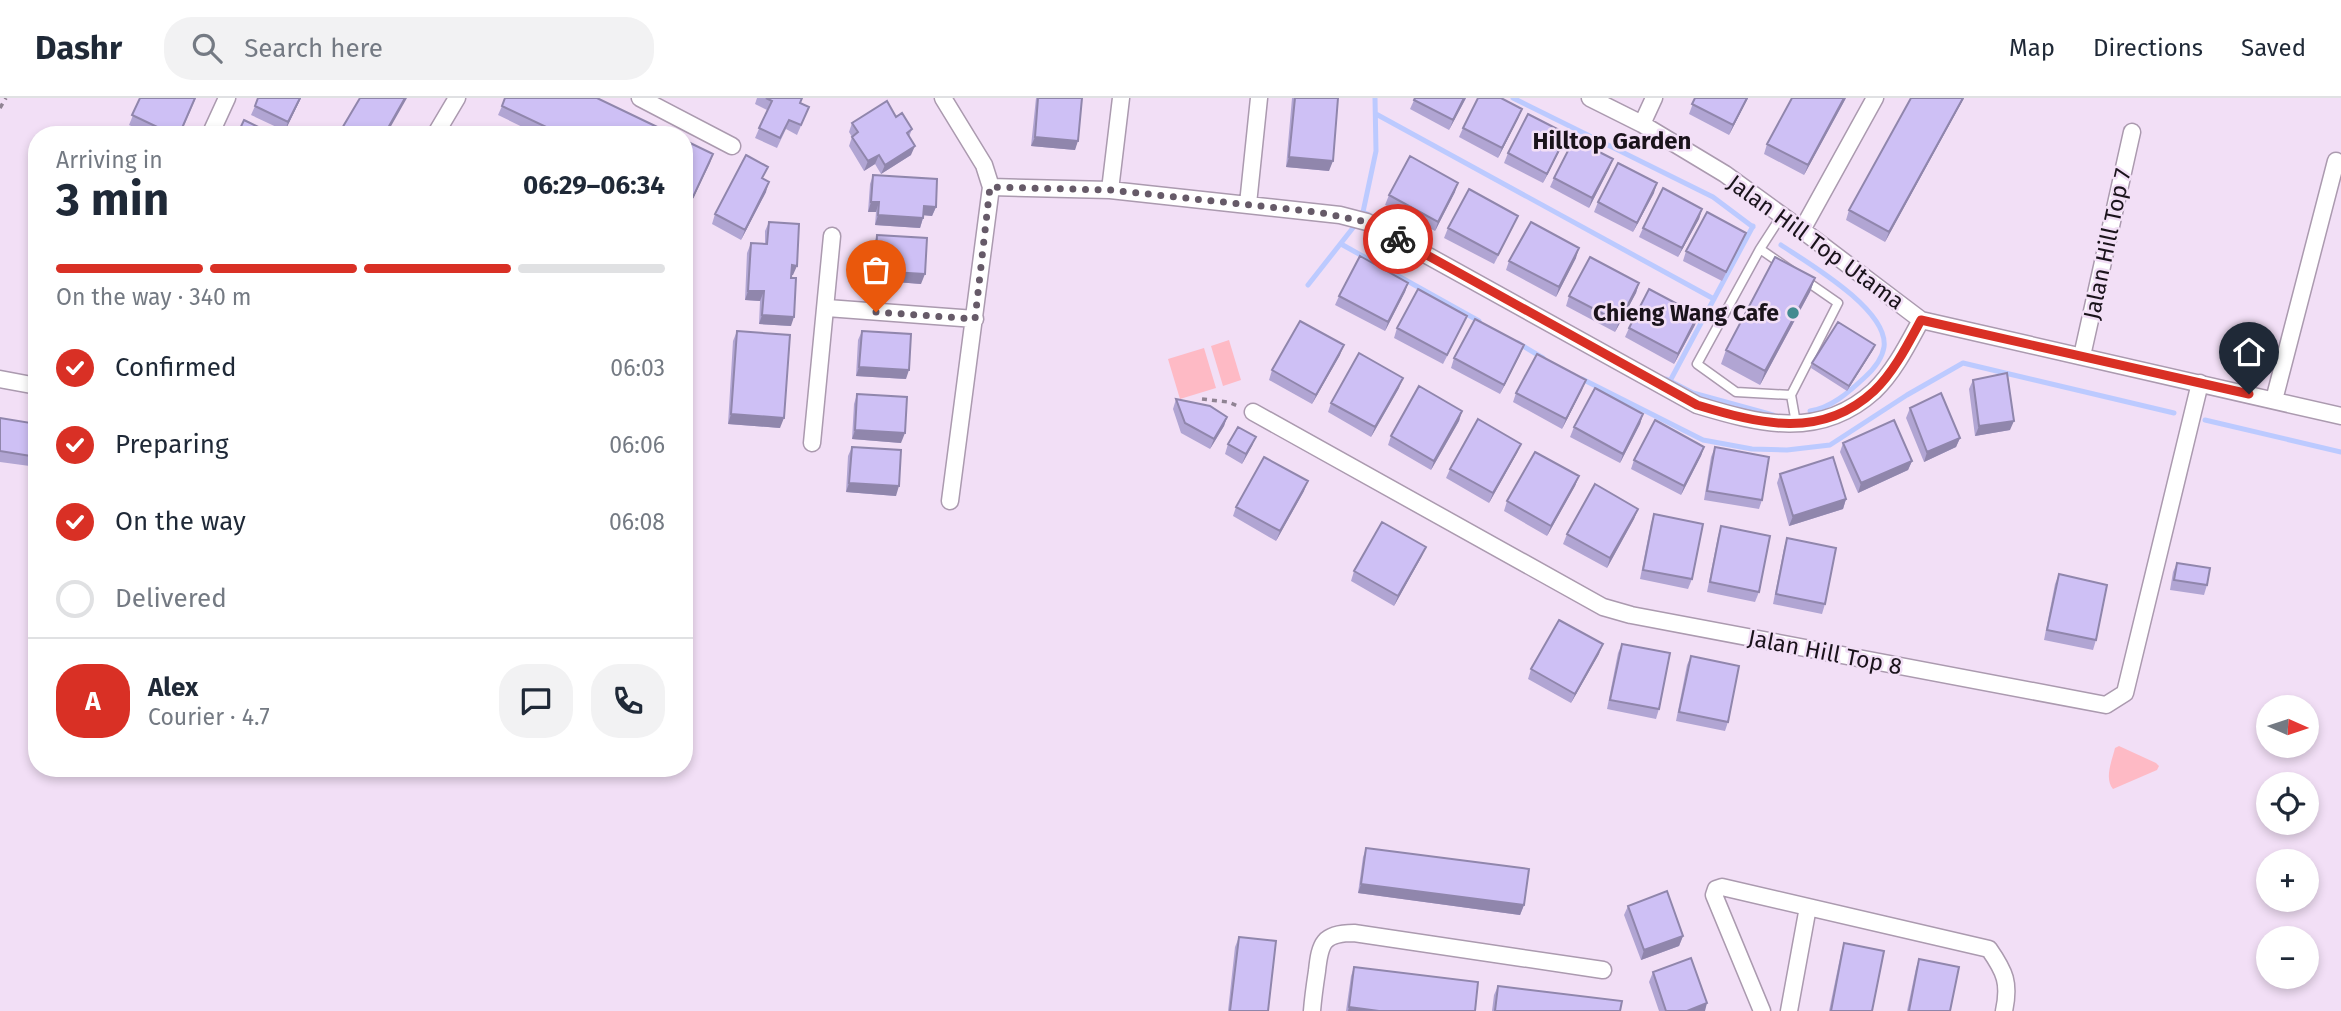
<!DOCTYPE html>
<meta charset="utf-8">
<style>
body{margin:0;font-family:"Fira Sans",sans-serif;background:#f2f2f3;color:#1f2937;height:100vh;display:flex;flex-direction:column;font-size:26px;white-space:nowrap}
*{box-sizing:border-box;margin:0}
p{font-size:23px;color:#747a83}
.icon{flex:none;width:38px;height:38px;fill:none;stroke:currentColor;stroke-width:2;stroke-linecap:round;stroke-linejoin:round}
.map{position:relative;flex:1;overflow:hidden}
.sheet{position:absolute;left:28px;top:28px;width:665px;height:651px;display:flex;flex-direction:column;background:#fff;border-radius:28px;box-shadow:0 4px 10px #0003}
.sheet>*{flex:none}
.needle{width:46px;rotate:93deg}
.buttons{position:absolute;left:2256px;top:597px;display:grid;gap:14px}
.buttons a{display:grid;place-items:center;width:63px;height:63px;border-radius:50%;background:#fff;box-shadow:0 4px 10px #0003;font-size:35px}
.pin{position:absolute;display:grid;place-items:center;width:60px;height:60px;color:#fff;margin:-72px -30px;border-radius:50% 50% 50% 0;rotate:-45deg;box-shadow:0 0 7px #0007}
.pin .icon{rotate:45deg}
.courier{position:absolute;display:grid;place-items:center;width:70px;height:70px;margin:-35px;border:5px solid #d93025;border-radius:50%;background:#fff;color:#222;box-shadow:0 2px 9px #0007}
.summary em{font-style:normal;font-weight:700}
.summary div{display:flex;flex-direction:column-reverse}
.summary{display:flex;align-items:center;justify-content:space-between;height:119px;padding:0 28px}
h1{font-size:46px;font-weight:700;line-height:52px}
.bar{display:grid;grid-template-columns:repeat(4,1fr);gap:10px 7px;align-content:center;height:84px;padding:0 28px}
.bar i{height:9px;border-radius:5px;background:#e0e1e3}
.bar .on{background:#d93025}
.bar p{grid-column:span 4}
.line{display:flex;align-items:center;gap:18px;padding:0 28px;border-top:2px solid #e0e1e3}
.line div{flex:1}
.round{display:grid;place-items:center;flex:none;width:74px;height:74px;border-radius:28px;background:#f2f2f3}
ol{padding:0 28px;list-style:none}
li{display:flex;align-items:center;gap:21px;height:77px}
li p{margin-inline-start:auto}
li .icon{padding:7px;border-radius:50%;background:#d93025;color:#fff;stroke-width:4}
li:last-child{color:#747a83}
li i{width:38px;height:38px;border:4px solid #e0e1e3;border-radius:50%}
header{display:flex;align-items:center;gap:42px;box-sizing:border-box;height:98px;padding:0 35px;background:#fff;border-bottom:2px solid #e0e1e3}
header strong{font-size:33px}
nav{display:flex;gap:38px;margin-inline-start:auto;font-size:24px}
.search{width:490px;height:63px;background:#f2f2f3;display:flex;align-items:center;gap:18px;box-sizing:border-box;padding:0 24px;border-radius:28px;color:#747a83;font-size:26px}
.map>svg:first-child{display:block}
.green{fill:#febac5}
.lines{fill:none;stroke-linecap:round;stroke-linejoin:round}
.stream{stroke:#bccaff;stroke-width:5}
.service-casing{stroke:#ab9aaf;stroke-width:11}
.minor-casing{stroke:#ab9aaf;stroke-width:19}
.path{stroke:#908393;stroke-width:3.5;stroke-dasharray:5 5;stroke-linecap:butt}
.service{stroke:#fff;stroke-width:8}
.minor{stroke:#fff;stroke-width:16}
.wall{fill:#b1a5d3}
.shaded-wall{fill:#9086ac}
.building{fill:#cec0f5;stroke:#9086ac;stroke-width:2}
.done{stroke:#665a68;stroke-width:7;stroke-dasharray:0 12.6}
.route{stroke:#d93025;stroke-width:9}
.poi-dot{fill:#438b90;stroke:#f2dff6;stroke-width:2.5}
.labels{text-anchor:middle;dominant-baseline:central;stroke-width:5;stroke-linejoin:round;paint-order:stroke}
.street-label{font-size:23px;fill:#1a131b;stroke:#f2dff6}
.poi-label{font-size:23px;font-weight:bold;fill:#1a131b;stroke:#f2dff6;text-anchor:end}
.neighbourhood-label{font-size:24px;font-weight:bold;fill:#1a131b;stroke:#f2dff6}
</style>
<header>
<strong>Dashr</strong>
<div class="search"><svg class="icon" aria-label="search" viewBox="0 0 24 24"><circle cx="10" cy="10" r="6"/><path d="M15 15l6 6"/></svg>Search here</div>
<nav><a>Map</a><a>Directions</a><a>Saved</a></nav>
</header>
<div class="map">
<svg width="2341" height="913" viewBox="0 0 2341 913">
<rect width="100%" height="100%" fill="#f2dff6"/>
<path class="green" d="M1229,242l12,40 -18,6 -12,-40z
M1204,250l12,40 -36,11 -12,-40z
M2119,648l37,17 3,3 -2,4 -44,19c-9,-11 -1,-28 2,-41z"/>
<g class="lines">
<path class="stream" d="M1513,0l200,99 40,30
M1376,16l338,185
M1369,117l-6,-3 13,-61 -1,-53
M1341,146l138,77
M1781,147c27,18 108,65 103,102 -2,13 -11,23 -20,31 -15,14 -33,30 -54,33
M1308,187l48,-61
M1518,245l25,15
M1582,281l121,61 49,9 35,1 43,-5 77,-50 56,-32 211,50
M1666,281l4,2 83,-155
M1670,283l23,12 80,22
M2205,322l136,32"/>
<defs>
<path id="service" d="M1760,151l78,54 -47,92 -55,-3 -39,-28z
M1760,151l22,-34
M1791,297l5,28"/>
<path id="minor" d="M640,0l92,48
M943,0l41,67 7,22 119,3 230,25 27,7 330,183c63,19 123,35 177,-14 20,-19 34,-47 47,-71
M1590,0l52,26 83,50 77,56 119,90 420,96
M1642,26l12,-26
M210,37l17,-37
M435,37l22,-37
M1110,92l11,-92
M1248,106l11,-106
M1802,132l73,-132
M827,210l148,11
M2082,258l50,-224
M0,281l37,7
M2274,302l62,-239
M1253,314l350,195 28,8 475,90 19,-12 75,-310
M812,345l20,-207
M950,403l41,-314
M1312,913c1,-13 3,-27 5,-40 3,-28 6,-38 37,-38l249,37
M1762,913l-48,-116 2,-6 6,-2 267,62c16,23 21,34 15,62
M1789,913l19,-104"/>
</defs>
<use href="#service" class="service-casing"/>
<use href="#minor" class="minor-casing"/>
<path class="path" d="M0,10l6,-10
M1202,301l26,3 10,4"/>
<use href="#service" class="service"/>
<use href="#minor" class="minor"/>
</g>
<path class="wall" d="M140,0h56l-16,37h-30l-21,-10z
M301,0l-16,33 -34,-16 4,-9z
M757,0h45l-2,5 9,4 -12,28 -11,-6 -9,19 -22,-10 12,-28 -12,-6z
M1036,0h46l-7,52 -44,-4z
M1292,0h46l-9,73 -43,-4z
M1415,0h51l-17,32 -39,-21z
M1695,0h53l-19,37 -40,-21z
M1846,0l-42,77 -40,-21 3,-10z
M1964,0l-79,144 -39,-22 3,-10z
M502,8l172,29h-135l-41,-20z
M1522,11l-4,10 -20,39 -39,-21 4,-9z
M852,25l60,6 -3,8 2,18 -30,19 -6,-10 -11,7 -15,-25 3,-9 -3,-5z
M684,42l29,14 -24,53 -5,-3z
M1563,46l-20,39 -39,-20 4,-10z
M1613,61l-4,10 -20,39 -39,-21 4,-9z
M873,77l63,32 -4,9 -8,-1 -4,13 -45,-3 1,-13h-8l2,-28z
M763,81l3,13 -25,48 -29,-16 3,-10z
M1455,94l-20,39 -50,-26 4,-10z
M1654,95l-21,39 -39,-20 4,-10z
M1702,111l-3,10 -21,38 -39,-20 4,-9z
M769,124l24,53h-2v51l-32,-2 1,-23 -15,-1 2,-47 4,-10 14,1v-13z
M1514,127l-20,39 -50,-26 4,-10z
M877,137l44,49 -50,-4 3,-36z
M1742,144l-20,39 -39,-20 3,-10z
M1576,160l-20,39 -50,-27 3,-9z
M1815,180l-5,14 -50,93 -39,-21 5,-14z
M1408,185l-3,9 -20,39 -50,-26 4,-9z
M1639,185l-3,10 -21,39 -49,-26 3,-10z
M1698,217l-3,10 -21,39 -49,-27 4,-9z
M37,218v25l-9,-4z
M1467,218l-4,9 -20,39 -49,-26 3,-10z
M737,233l43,97 -52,-4 5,-83z
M862,233l44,48 -50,-3 2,-36z
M1875,247l-2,5 -26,41 -36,-23 1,-5z
M1340,257l-28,49 -43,-24 3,-10z
M1520,257l-20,39 -49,-26 3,-10z
M1973,282l37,50 -35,6 -6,-47z
M1399,290l-28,49 -43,-25 3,-9z
M1582,292l-20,39 -49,-27 3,-9z
M857,296l44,49 -49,-4 2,-35z
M1176,301l51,18 -3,9 -14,23 -29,-16 -8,-24z
M1910,310l50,30 -4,9 -32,15 -18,-44z
M1462,313l-3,10 -28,49 -43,-25 3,-9z
M1643,316l-3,10 -20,39 -50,-26 4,-10z
M0,320l37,6v43l-37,-5z
M1256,339l-4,9 -10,18 -17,-10 3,-10z
M1843,345l69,18 -4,9 -50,23 -18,-41z
M1521,346l-4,9 -28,50 -43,-25 4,-9z
M852,349l44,49 -50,-4 2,-36z
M1704,349l-3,9 -20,39 -50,-26 3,-9z
M1715,349l47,53 -3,9 -55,-9 7,-43z
M1780,376l66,25 -3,10 -54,17 -12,-43z
M1579,378l-4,10 -28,50 -43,-25 3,-10z
M1304,393l-28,50 -43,-25 3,-9z
M1638,411l-4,10 -27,49 -44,-24 4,-10z
M1654,416l38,65 -4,10 -48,-10 11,-56z
M1721,428l38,66 -4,10 -48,-10 11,-56z
M1787,440l38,66 -3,10 -49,-10 11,-56z
M1422,458l-28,50 -43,-25 3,-10z
M2177,465l30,22 -3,10 -34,-5 3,-18z
M2059,476l37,66 -3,10 -49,-10 11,-56z
M1622,546l37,65 -3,10 -49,-10 11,-56z
M1599,556l-28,49 -43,-24 3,-10z
M1691,558l37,66 -3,9 -49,-10 11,-56z
M1366,750l158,57 -4,10 -162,-22 5,-36z
M1628,808l55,30 -4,10 -38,14 -17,-45z
M1239,839l29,74h-40l7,-64z
M1844,845l28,68h-43l12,-58z
M1919,861l31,52h-43l9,-43z
M1354,869l121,44h-129l5,-35z
M1653,874l52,39h-46l-10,-29z
M1498,888l122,25h-128l2,-16z"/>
<path class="shaded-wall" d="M300,0h1l-16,33 3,-9z
M405,0h2l-21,37h-2z
M1464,0h2l-17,32 4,-10z
M1747,0h1l-19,37 4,-10z
M1844,0h2l-42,77 4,-10z
M1963,0h1l-79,144 4,-10z
M1522,11l-4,10 -20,39 4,-10z
M1567,36l-4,10 -20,39 4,-9z
M1035,39l43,4 -3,9 -44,-4z
M915,48l-4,9 -30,19 4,-9z
M713,56l-3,9 -21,44 4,-10z
M879,57l-4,9 -11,7 4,-10z
M1289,59l44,4 -4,10 -43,-4z
M1613,61l-4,10 -20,39 3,-10z
M769,84l-3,10 -25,48 4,-10z
M1458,85l-3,9 -20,39 3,-9z
M1657,85l-3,10 -21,39 4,-9z
M871,104h8l-3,10h-8z
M924,108l12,1 -4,9 -11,-1z
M1702,111l-3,10 -21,38 4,-9z
M878,117l45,3 -3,10 -45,-3z
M1579,150l-3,10 -20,39 3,-10z
M792,167l5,1 -4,9h-4z
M875,173l50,3 -4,10 -50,-4z
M1815,180l-5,14 -50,93 5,-14z
M1408,185l-3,9 -20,39 3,-9z
M1639,185l-3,10 -21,39 4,-10z
M748,193h16l-4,10 -15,-1z
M762,217l32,2 -3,9 -32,-2z
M1698,217l-3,10 -21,39 4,-10z
M1344,247l-4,10 -28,49 4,-9z
M1524,247l-4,10 -20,39 4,-9z
M1875,247l-2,5 -26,41 2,-5z
M859,269l50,3 -3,9 -50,-3z
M1403,280l-4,10 -28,49 4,-10z
M1586,282l-4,10 -20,39 4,-10z
M1462,313l-3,10 -28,49 3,-9z
M731,316l53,4 -4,10 -52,-4z
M1643,316l-3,10 -20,39 3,-9z
M1227,319l-3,9 -14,23 4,-10z
M2014,323l-4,9 -35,6 4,-10z
M855,332l50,3 -4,10 -49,-4z
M1256,339l-4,9 -10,18 4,-10z
M1960,340l-4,9 -32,15 3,-10z
M1521,346l-4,9 -28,50 4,-10z
M1704,349l-3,9 -20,39 3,-9z
M1912,363l-4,9 -50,23 3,-10z
M1579,378l-4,10 -28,50 4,-10z
M1308,383l-4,10 -28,50 4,-10z
M849,385l50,3 -3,10 -50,-4z
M1846,401l-3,10 -54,17 4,-10z
M1638,411l-4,10 -27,49 3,-10z
M1426,449l-4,9 -28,50 4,-10z
M1603,546l-4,10 -28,49 4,-9z
M1361,786l163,21 -4,10 -162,-22z
M1683,838l-4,10 -38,14 3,-10z
M1707,905l-2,8h-18z
M1349,909l30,4h-31z"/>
<path class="building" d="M140,0h55l-16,37h-5l-42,-20z
M258,0h42l-12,24 -33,-16z
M360,0h45l-21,37h-46z
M505,0h92l77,37h-111l-61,-29z
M766,0h36l-2,5 9,4 -8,18 -12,-5 -9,18 -21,-10 13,-27z
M1038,0h44l-4,43 -43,-4z
M1295,0h43l-5,63 -44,-4z
M1415,0h49l-11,22 -39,-20z
M1478,0h23l21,11 -20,39 -39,-20z
M1695,0h52l-14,27 -41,-21z
M1792,0h52l-36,67 -41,-21z
M1911,0h52l-74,134 -40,-22z
M887,3l9,16 6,-4 10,16 -5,4 8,13 -30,19 -6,-10 -11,6 -16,-24 6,-5 -6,-9z
M1528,16l39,20 -20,40 -39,-21z
M244,22l31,15h-38z
M1574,41l39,20 -21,39 -38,-20z
M684,42l29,14 -20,43 -9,-4z
M746,57l22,12 -6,11 7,4 -24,48 -30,-16z
M1410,58l48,27 -20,39 -49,-27z
M1618,65l39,20 -20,40 -39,-21z
M873,77l64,4 -1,28 -12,-1 -1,12 -45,-3 1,-13h-8z
M1663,90l39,21 -20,39 -39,-20z
M1469,91l49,27 -20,39 -50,-27z
M1707,114l39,21 -20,39 -40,-21z
M769,124l30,2 -2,42 -5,-1 -1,13h5l-2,39 -32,-2 2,-24h-16l3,-48 16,1z
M1531,124l48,26 -20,39 -50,-26z
M877,137l50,3 -2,36 -50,-3z
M1360,158l48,27 -20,39 -49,-26z
M1590,159l49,26 -20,39 -50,-26z
M1775,159l40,21 -50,93 -39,-21z
M1418,191l49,27 -20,39 -50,-27z
M1649,191l49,26 -20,39 -49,-26z
M37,218v14l-5,-2z
M1475,221l49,26 -20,40 -50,-27z
M1300,223l44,24 -28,50 -44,-25z
M1838,224l37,23 -26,41 -37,-23z
M737,233l53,4 -6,83 -53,-4z
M862,233l49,3 -2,36 -50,-3z
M1359,255l44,25 -28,49 -44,-24z
M1537,256l49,26 -20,39 -50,-26z
M2007,275l7,48 -35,5 -6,-46z
M1419,288l43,25 -28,50 -43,-25z
M1595,290l48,26 -20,40 -49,-27z
M1941,295l19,45 -33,14 -17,-44z
M857,296l50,3 -2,36 -50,-3z
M1176,301l34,7 17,11 -13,22 -29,-16z
M0,320l37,6v33l-37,-6z
M1478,321l43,25 -28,49 -43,-24z
M1655,322l49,27 -20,39 -50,-26z
M1894,322l18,41 -51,22 -18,-40z
M1238,329l18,10 -10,17 -18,-10z
M852,349l49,3 -2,36 -50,-3z
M1715,349l54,10 -7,43 -55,-9z
M1535,354l44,24 -28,50 -44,-25z
M1264,359l44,24 -28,50 -44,-24z
M1833,359l13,42 -53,17 -13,-42z
M1595,386l43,25 -28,49 -43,-24z
M1654,416l49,10 -11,55 -49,-9z
M1382,424l44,25 -28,49 -44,-25z
M1721,428l49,10 -11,56 -49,-10z
M1787,440l49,10 -11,56 -49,-10z
M2177,465l33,5 -3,17 -33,-5z
M2059,476l48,11 -11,55 -49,-10z
M1559,522l44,24 -28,50 -44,-25z
M1622,546l48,9 -11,56 -49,-9z
M1691,558l48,10 -11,56 -49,-10z
M1366,750l163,21 -5,36 -163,-21z
M1667,793l16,45 -39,14 -16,-44z
M1239,839l37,4 -8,70h-38z
M1844,845l40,8 -12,60h-41z
M1691,860l16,45 -20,8h-21l-13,-39z
M1919,861l40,8 -9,44h-41z
M1354,869l124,15 -3,29h-96l-30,-4z
M1498,888l124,15 -2,10h-125z"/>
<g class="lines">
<path class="done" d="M876,214l99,7 15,-132 120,3 207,22 50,10 31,17"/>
<path class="route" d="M1398,141l299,166c63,19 124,35 177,-14 20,-19 34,-47 47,-71l328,74"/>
</g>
<circle class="poi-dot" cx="1793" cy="215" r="7"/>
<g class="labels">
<g class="street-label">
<text transform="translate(1816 144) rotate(36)">Jalan Hill Top Utama</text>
<text transform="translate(2107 146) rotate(-78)">Jalan Hill Top 7</text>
<text transform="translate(1825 554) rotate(11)">Jalan Hill Top 8</text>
</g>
<g class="poi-label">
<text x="1779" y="215">Chieng Wang Cafe</text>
</g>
<g class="neighbourhood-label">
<text x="1612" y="43">Hilltop Garden</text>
</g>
</g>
</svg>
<div class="buttons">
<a><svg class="needle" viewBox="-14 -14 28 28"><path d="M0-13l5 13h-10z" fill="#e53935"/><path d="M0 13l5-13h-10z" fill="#747a83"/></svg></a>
<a><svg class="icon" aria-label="locate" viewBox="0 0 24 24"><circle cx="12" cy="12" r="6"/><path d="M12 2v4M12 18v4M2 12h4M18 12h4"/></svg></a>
<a>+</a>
<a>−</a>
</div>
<div class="pin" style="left:876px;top:214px;background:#ea580c"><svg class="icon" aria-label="bag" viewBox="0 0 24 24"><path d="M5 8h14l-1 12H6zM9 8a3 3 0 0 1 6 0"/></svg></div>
<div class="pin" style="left:2249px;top:296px;background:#1f2937"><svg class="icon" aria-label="home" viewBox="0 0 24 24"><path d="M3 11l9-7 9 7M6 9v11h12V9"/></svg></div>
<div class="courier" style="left:1398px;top:141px"><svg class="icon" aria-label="bike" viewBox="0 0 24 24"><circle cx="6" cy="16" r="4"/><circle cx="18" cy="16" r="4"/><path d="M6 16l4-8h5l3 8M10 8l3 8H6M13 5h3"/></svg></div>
<section class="sheet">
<div class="summary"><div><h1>3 min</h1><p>Arriving in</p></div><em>06:29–06:34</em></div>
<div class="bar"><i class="on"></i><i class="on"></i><i class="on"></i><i></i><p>On the way · 340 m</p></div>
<ol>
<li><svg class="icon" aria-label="check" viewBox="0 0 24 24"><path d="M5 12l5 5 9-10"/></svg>Confirmed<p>06:03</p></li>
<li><svg class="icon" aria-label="check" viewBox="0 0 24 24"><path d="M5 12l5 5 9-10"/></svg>Preparing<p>06:06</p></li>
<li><svg class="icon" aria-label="check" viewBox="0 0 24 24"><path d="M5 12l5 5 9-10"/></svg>On the way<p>06:08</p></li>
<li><i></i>Delivered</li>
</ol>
<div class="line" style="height:126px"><b class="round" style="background:#d93025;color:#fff">A</b><div><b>Alex</b><p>Courier · 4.7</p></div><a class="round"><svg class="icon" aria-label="chat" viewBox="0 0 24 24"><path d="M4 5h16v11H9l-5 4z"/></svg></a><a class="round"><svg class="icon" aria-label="phone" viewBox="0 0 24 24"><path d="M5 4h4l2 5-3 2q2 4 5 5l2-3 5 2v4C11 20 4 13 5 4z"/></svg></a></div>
</section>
</div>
